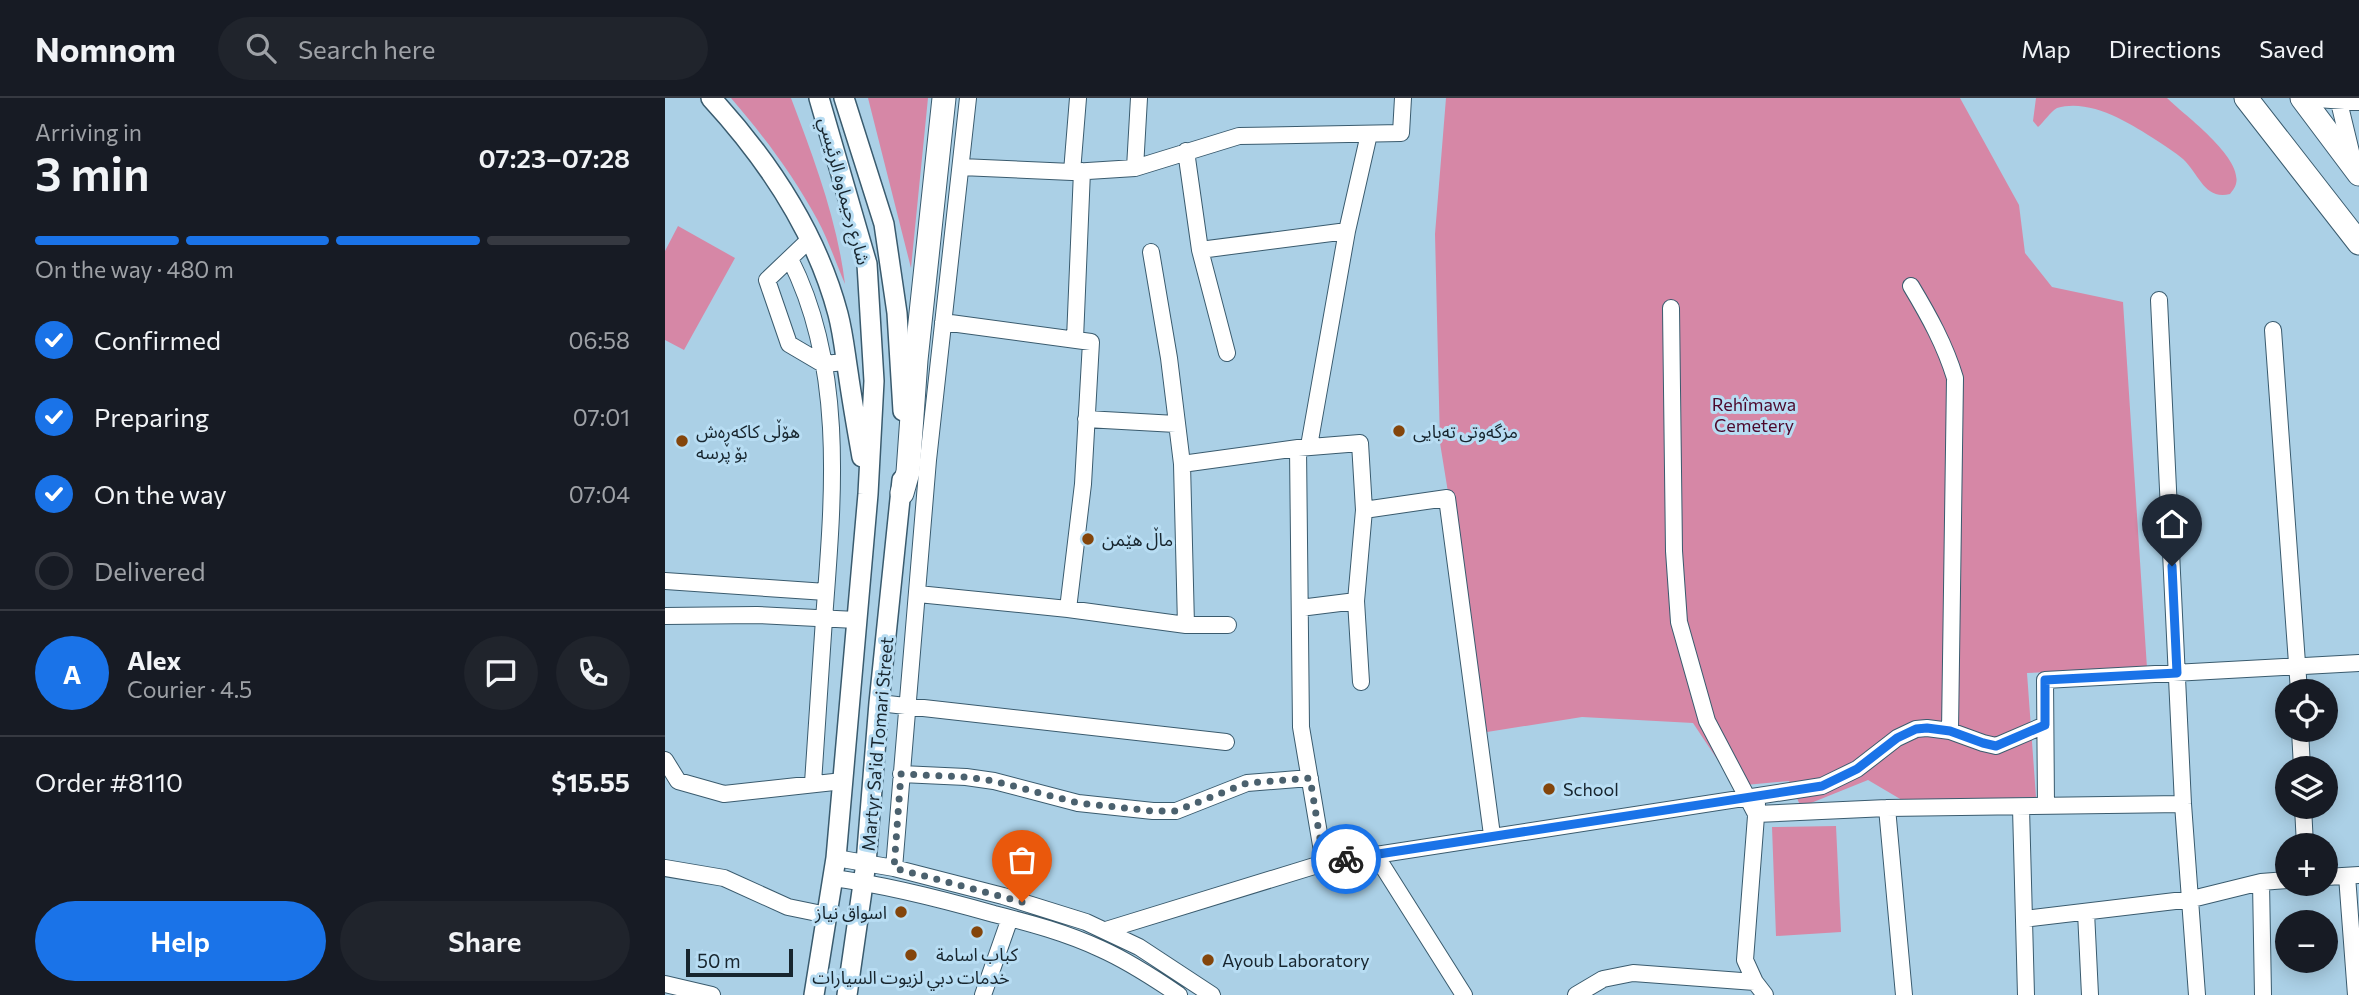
<!DOCTYPE html>
<meta charset="utf-8">
<style>
body{margin:0;font-family:Commissioner,"Noto Sans Arabic",sans-serif;background:#20242c;color:#f1f3f6;height:100vh;display:flex;flex-direction:column;font-size:26px;white-space:nowrap}
*{box-sizing:border-box;margin:0}
p{font-size:23px;color:#9ea1a6}
.icon{flex:none;width:38px;height:38px;fill:none;stroke:currentColor;stroke-width:2;stroke-linecap:round;stroke-linejoin:round}
.map{position:relative;flex:1;overflow:hidden}
.side{display:flex;flex-direction:column;background:#171b24;width:665px}
.side>*{flex:none}
.buttons{position:absolute;left:1610px;top:581px;display:grid;gap:14px}
.buttons a{display:grid;place-items:center;width:63px;height:63px;border-radius:50%;background:#171b24;box-shadow:0 4px 18px #0003;font-size:35px}
.scale{position:absolute;left:21px;bottom:18px;width:107px;box-sizing:border-box;padding-left:7px;border:4px solid #17252e;border-top:0;font-size:19px;line-height:24px;white-space:nowrap;color:#17252e;-webkit-text-stroke:5px #b8ddf3;paint-order:stroke}
.pin{position:absolute;display:grid;place-items:center;width:60px;height:60px;color:#fff;margin:-72px -30px;border-radius:50% 50% 50% 0;rotate:-45deg;box-shadow:0 0 7px #0007}
.pin .icon{rotate:45deg}
.courier{position:absolute;display:grid;place-items:center;width:70px;height:70px;margin:-35px;border:5px solid #1a73e8;border-radius:50%;background:#fff;color:#222;box-shadow:0 2px 9px #0007}
.headline em{font-style:normal;font-weight:600}
.headline div{display:flex;flex-direction:column-reverse}
.headline{display:flex;align-items:center;justify-content:space-between;height:119px;padding:0 35px}
h1{font-size:46px;font-weight:600;line-height:52px}
.bar{display:grid;grid-template-columns:repeat(4,1fr);gap:10px 7px;align-content:center;height:84px;padding:0 35px}
.bar i{height:9px;border-radius:5px;background:#363941}
.bar .on{background:#1a73e8}
.bar p{grid-column:span 4}
.line{display:flex;align-items:center;gap:18px;padding:0 35px;border-top:2px solid #363941}
.line div{flex:1}
.round{display:grid;place-items:center;flex:none;width:74px;height:74px;border-radius:37px;background:#20242c}
ol{padding:0 35px;list-style:none}
li{display:flex;align-items:center;gap:21px;height:77px}
li p{margin-inline-start:auto}
li .icon{padding:7px;border-radius:50%;background:#1a73e8;color:#fff;stroke-width:4}
li:last-child{color:#9ea1a6}
li i{width:38px;height:38px;border:4px solid #363941;border-radius:50%}
.button{display:flex;gap:14px;margin-top:auto;padding:14px 35px}
.button a{flex:1;height:80px;border-radius:42px;background:#1a73e8;color:#fff;font-size:28px;font-weight:600;line-height:80px;text-align:center}
.button a+a{background:#20242c;color:#f1f3f6}
header{display:flex;align-items:center;gap:42px;box-sizing:border-box;height:98px;padding:0 35px;background:#171b24;border-bottom:2px solid #363941}
header strong{font-size:33px}
nav{display:flex;gap:38px;margin-inline-start:auto;font-size:24px}
.search{width:490px;height:63px;background:#20242c;display:flex;align-items:center;gap:18px;box-sizing:border-box;padding:0 24px;border-radius:38px;color:#9ea1a6;font-size:26px}
main{display:flex;flex:1;min-height:0}
.map>svg:first-child{display:block}
.green{fill:#d687a6}
.lines{fill:none;stroke-linecap:round;stroke-linejoin:round}
.minor-casing{stroke:#3a5b6e;stroke-width:18}
.major-casing{stroke:#3a5b6e;stroke-width:22}
.highway-casing{stroke:#3a5b6e;stroke-width:25}
.minor{stroke:#fff;stroke-width:16}
.major{stroke:#fff;stroke-width:19}
.highway{stroke:#fff;stroke-width:23}
.done{stroke:#4b616e;stroke-width:7;stroke-dasharray:0 12.6}
.route{stroke:#1a73e8;stroke-width:9}
.poi-dot{fill:#84450b;stroke:#b8ddf3;stroke-width:2.5}
.labels{text-anchor:middle;dominant-baseline:central;stroke-width:6;stroke-linejoin:round;paint-order:stroke}
.street-label{font-size:18px;fill:#17252e;stroke:#b8ddf3}
.park-label{font-size:18px;fill:#4c082b;stroke:#b8ddf3}
.poi-label{font-size:18px;fill:#17252e;stroke:#b8ddf3;text-anchor:start}
</style>
<header>
<strong>Nomnom</strong>
<div class="search"><svg class="icon" aria-label="search" viewBox="0 0 24 24"><circle cx="10" cy="10" r="6"/><path d="M15 15l6 6"/></svg>Search here</div>
<nav><a>Map</a><a>Directions</a><a>Saved</a></nav>
</header>
<main>
<section class="side">
<div class="headline"><div><h1>3 min</h1><p>Arriving in</p></div><em>07:23–07:28</em></div>
<div class="bar"><i class="on"></i><i class="on"></i><i class="on"></i><i></i><p>On the way · 480 m</p></div>
<ol>
<li><svg class="icon" aria-label="check" viewBox="0 0 24 24"><path d="M5 12l5 5 9-10"/></svg>Confirmed<p>06:58</p></li>
<li><svg class="icon" aria-label="check" viewBox="0 0 24 24"><path d="M5 12l5 5 9-10"/></svg>Preparing<p>07:01</p></li>
<li><svg class="icon" aria-label="check" viewBox="0 0 24 24"><path d="M5 12l5 5 9-10"/></svg>On the way<p>07:04</p></li>
<li><i></i>Delivered</li>
</ol>
<div class="line" style="height:126px"><b class="round" style="background:#1a73e8;color:#fff">A</b><div><b>Alex</b><p>Courier · 4.5</p></div><a class="round"><svg class="icon" aria-label="chat" viewBox="0 0 24 24"><path d="M4 5h16v11H9l-5 4z"/></svg></a><a class="round"><svg class="icon" aria-label="phone" viewBox="0 0 24 24"><path d="M5 4h4l2 5-3 2q2 4 5 5l2-3 5 2v4C11 20 4 13 5 4z"/></svg></a></div>
<div class="line" style="height:91px"><div>Order #8110</div><b>$15.55</b></div>
<div class="button"><a>Help</a><a>Share</a></div>
</section>
<div class="map">
<svg width="1694" height="897" viewBox="0 0 1694 897">
<rect width="100%" height="100%" fill="#abd0e6"/>
<path class="green" d="M66,0h60c23,61 46,121 54,186 -9,-21 -17,-45 -28,-65 -24,-44 -54,-84 -86,-121z
M203,0h60l-17,170z
M781,0h514l59,107 6,48 27,34 71,15 24,366 -120,5 9,124 -129,6 -39,-23 -67,27 -12,-26 -54,5 -42,-63 -111,-6 -95,15 -47,-289 -5,-209z
M1371,0h131c17,17 76,59 69,86 -1,4 -4,7 -6,10 -26,6 -30,-19 -47,-35 -8,-7 -18,-13 -27,-19 -26,-17 -66,-42 -99,-32 -7,4 -13,14 -19,19l-5,-6z
M13,128l57,32 -51,92 -19,-10v-89z
M1171,728l5,106 -65,4 -4,-109z"/>
<g class="lines">
<defs>
<path id="minor" d="M1638,0l56,4
M1673,0l15,62
M521,53l14,99 27,103
M296,69l111,5 63,-4 104,-32 162,-3 2,-35
M470,70l4,-70
M407,74l6,-74
M145,141l-43,41 22,64 34,20 23,-2
M535,152l147,-19
M486,154l18,106 13,106 4,161
M125,161c56,110 43,241 34,360 -4,55 -7,110 -11,164
M1246,188c18,30 34,59 44,92l-5,353
M1494,202l24,504 14,191
M1006,210l3,243 5,71 28,99 49,93 131,-6 296,-4
M278,224l148,20 -8,142 -15,125
M1608,232l26,361
M410,241l7,-168
M421,321l90,5
M644,348l38,-215 22,-97
M633,350l3,279 23,136
M517,366l116,-16 62,-5 4,67 -8,91 5,81
M699,412l83,-12 45,337
M0,483l161,11
M253,496l150,15 118,16h42
M635,510l56,-7
M0,518l92,-1 99,5
M214,605l347,39
M1635,632l2,38
M0,662l13,21 46,13 119,-13
M236,676l65,3 28,4 84,22 75,8h23l71,-28 63,-5
M1092,705l-12,157 10,22 10,13
M1381,708l-1,-126 314,-17
M1638,709l2,38
M1222,710l17,187
M1356,710l5,187
M710,756l89,141
M171,760l58,10 109,28 83,26 53,25 73,48
M0,770l59,10 64,29 39,8
M229,770l34,-408 40,-362
M1682,778l9,119
M1661,779l33,-2
M168,780c54,7 108,21 161,36 36,9 73,19 107,35 27,12 53,29 78,46
M1596,784l2,113
M1421,814l4,83
M1359,821l168,-20 69,-17 26,-2
M441,832l218,-67 498,-77 35,-17 40,-31 19,-9 11,-1 23,3 33,12 13,3 49,-21
M0,886l47,11
M318,897l27,-77
M911,897l27,-16 30,-6 122,9"/>
<path id="major" d="M46,0c57,62 105,133 127,216 5,19 7,39 10,58 4,28 9,57 14,85
M179,0l40,126 13,89 6,98
M149,897l22,-137 32,-364 6,-113 -7,-117 -48,-166
M182,897l19,-132 13,-160 23,-223"/>
<path id="highway" d="M1581,0l113,145
M1637,0l57,76
M237,395l6,-21 8,-112 28,-262"/>
</defs>
<use href="#minor" class="minor-casing"/>
<use href="#major" class="major-casing"/>
<use href="#highway" class="highway-casing"/>
<use href="#minor" class="minor"/>
<use href="#major" class="major"/>
<use href="#highway" class="highway"/>
</g>
<g class="lines">
<path class="done" d="M357,804l-128,-34 7,-94 65,3 28,4 84,22 75,8h23l71,-28 63,-5 14,85 22,-4"/>
<path class="route" d="M681,761l476,-73 35,-17 40,-31 19,-9 11,-1 23,3 33,12 13,3 49,-21v-45l132,-7 -5,-107"/>
</g>
<g class="poi-dot">
<circle cx="734" cy="333" r="7"/>
<circle cx="17" cy="343" r="7"/>
<circle cx="423" cy="441" r="7"/>
<circle cx="884" cy="691" r="7"/>
<circle cx="236" cy="814" r="7"/>
<circle cx="312" cy="834" r="7"/>
<circle cx="246" cy="857" r="7"/>
<circle cx="543" cy="862" r="7"/>
</g>
<g class="labels">
<g class="street-label">
<text transform="translate(180 93) rotate(75)">شارع رحيماوه الرئيسي</text>
<text transform="translate(212 646) rotate(-85)">Martyr Sa'id Tomari Street</text>
</g>
<g class="park-label">
<text x="1089" y="306">Rehîmawa<tspan x="1089" dy="21">Cemetery</tspan></text>
</g>
<g class="poi-label">
<text x="31" y="333">هۆڵی کاکەڕەش<tspan x="31" dy="21">بۆ پرسە</tspan></text>
<text x="748" y="333">مزگەوتی تەبایی</text>
<text x="437" y="441">ماڵ هێمن</text>
<text x="898" y="691">School</text>
<text x="222" y="814" text-anchor="end">اسواق نياز</text>
<text x="312" y="856" text-anchor="middle">كباب اسامة</text>
<text x="557" y="862">Ayoub Laboratory</text>
<text x="246" y="879" text-anchor="middle">خدمات دبي لزيوت السيارات</text>
</g>
</g>
</svg>
<div class="buttons">
<a><svg class="icon" aria-label="locate" viewBox="0 0 24 24"><circle cx="12" cy="12" r="6"/><path d="M12 2v4M12 18v4M2 12h4M18 12h4"/></svg></a>
<a><svg class="icon" aria-label="layers" viewBox="0 0 24 24"><path d="M12 4l9 5-9 5-9-5zM3 14l9 5 9-5"/></svg></a>
<a>+</a>
<a>−</a>
</div>
<div class="scale">50 m</div>
<div class="pin" style="left:357px;top:804px;background:#ea580c"><svg class="icon" aria-label="bag" viewBox="0 0 24 24"><path d="M5 8h14l-1 12H6zM9 8a3 3 0 0 1 6 0"/></svg></div>
<div class="pin" style="left:1507px;top:468px;background:#1f2937"><svg class="icon" aria-label="home" viewBox="0 0 24 24"><path d="M3 11l9-7 9 7M6 9v11h12V9"/></svg></div>
<div class="courier" style="left:681px;top:761px"><svg class="icon" aria-label="bike" viewBox="0 0 24 24"><circle cx="6" cy="16" r="4"/><circle cx="18" cy="16" r="4"/><path d="M6 16l4-8h5l3 8M10 8l3 8H6M13 5h3"/></svg></div>
</div>
</main>
